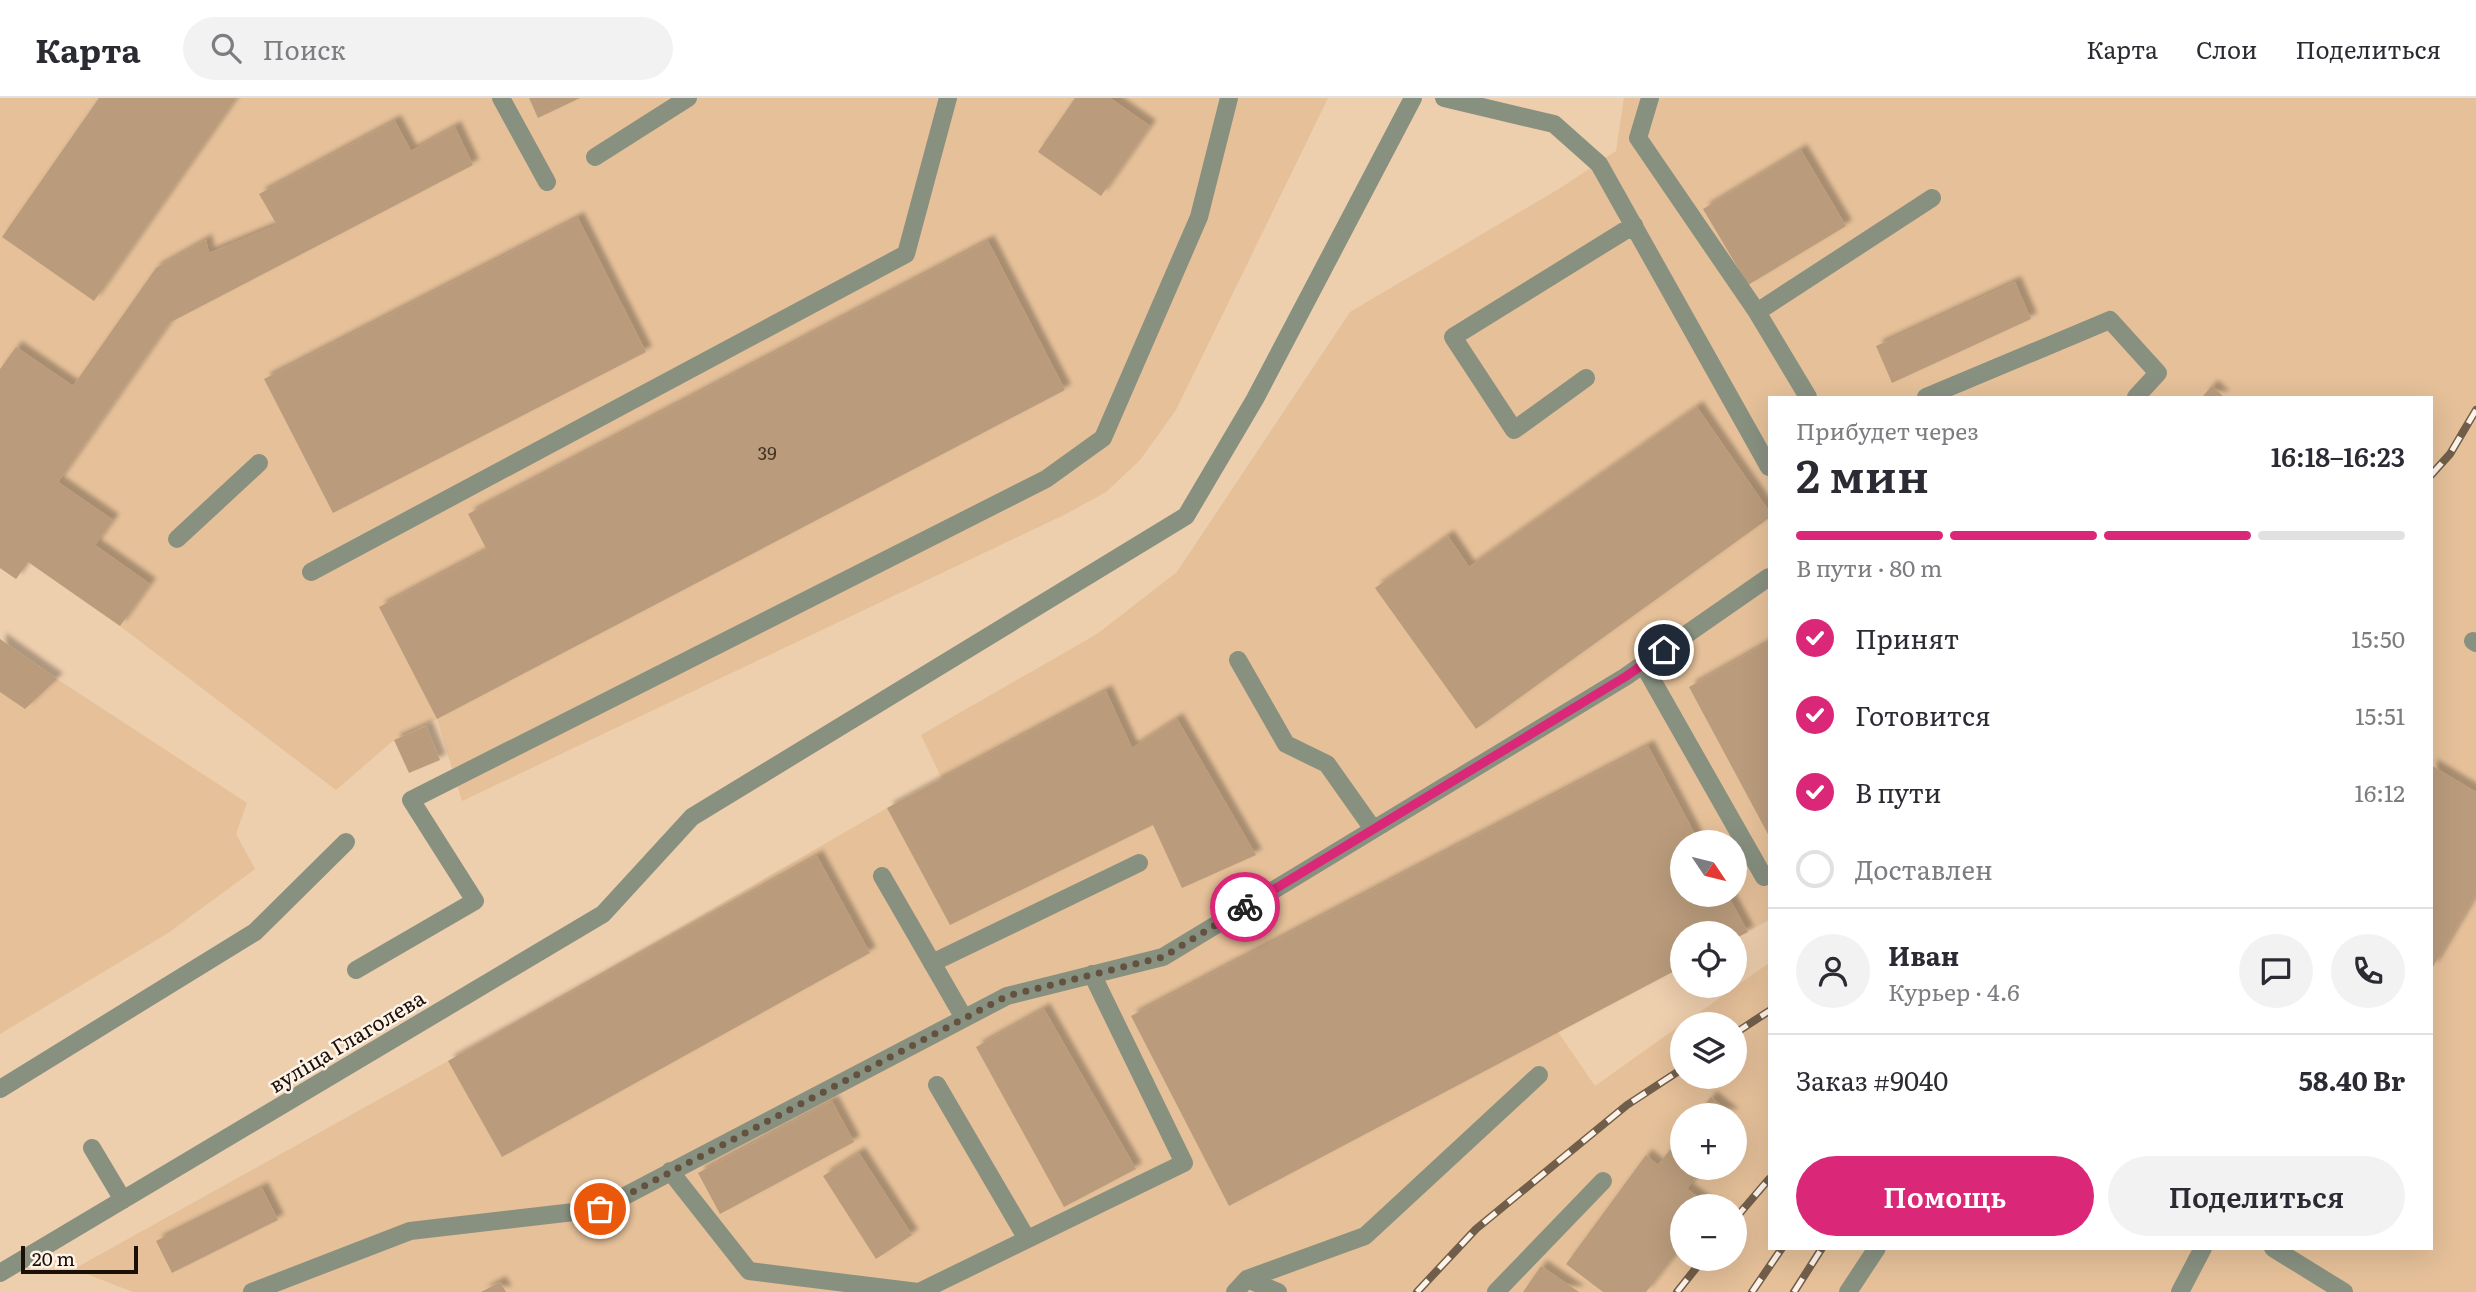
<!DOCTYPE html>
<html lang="ru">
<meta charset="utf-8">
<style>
body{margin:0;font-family:Literata,serif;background:#f2f2f3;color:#2b2b33;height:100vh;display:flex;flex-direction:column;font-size:26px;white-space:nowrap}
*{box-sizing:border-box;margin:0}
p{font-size:23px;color:#7c7c81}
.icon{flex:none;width:38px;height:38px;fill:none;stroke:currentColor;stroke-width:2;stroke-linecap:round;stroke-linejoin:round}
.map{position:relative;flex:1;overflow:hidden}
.side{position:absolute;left:1768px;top:298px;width:665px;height:854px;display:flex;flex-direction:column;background:#fff;border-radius:0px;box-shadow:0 7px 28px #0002}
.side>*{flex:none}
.needle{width:46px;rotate:125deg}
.tools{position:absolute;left:1670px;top:732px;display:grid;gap:14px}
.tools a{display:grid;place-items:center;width:77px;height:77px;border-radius:50%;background:#fff;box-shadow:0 7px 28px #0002;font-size:35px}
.scale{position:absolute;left:21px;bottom:18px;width:117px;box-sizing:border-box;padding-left:7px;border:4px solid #1a1005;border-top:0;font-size:19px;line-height:24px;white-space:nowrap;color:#1a1005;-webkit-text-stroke:5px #fdf3e9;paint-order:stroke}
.pin{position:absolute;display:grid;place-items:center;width:60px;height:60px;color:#fff;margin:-30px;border:4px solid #fff;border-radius:50%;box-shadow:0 2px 7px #0007}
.courier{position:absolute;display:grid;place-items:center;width:70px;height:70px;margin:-35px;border:5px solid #db2777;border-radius:50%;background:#fff;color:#222;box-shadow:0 2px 9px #0007}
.summary em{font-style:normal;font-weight:600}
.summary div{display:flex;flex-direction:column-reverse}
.summary{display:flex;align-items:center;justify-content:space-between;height:119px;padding:0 28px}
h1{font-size:46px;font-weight:600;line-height:52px}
.bar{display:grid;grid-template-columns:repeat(4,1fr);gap:10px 7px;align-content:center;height:84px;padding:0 28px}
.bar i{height:9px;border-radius:5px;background:#e1e1e2}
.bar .current{background:#db2777}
.bar p{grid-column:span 4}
.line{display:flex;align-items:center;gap:18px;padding:0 28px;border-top:2px solid #e1e1e2}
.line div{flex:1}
.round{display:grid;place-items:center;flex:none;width:74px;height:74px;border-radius:37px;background:#f2f2f3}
ol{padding:0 28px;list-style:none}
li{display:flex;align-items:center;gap:21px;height:77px}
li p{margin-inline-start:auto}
li .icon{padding:7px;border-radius:50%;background:#db2777;color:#fff;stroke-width:4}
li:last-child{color:#7c7c81}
li i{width:38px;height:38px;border:4px solid #e1e1e2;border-radius:50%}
.cta{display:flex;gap:14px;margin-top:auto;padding:14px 28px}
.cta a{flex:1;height:80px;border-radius:42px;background:#db2777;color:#fff;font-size:28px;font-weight:600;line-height:80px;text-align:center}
.cta a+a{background:#f2f2f3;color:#2b2b33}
header{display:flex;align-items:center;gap:42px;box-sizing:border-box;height:98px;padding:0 35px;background:#fff;border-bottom:2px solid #e1e1e2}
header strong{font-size:33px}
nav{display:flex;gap:38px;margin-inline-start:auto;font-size:24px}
.search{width:490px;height:63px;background:#f2f2f3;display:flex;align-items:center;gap:18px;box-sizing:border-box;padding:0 24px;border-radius:38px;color:#7c7c81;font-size:26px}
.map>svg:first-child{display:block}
.built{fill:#e5c099;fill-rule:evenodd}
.building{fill:#ba9c7c;filter:url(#shadow)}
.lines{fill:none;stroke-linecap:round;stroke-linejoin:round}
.service{stroke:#889080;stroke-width:18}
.rail-casing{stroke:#715e4a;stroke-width:8}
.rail{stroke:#fdf3e9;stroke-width:5;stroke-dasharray:16;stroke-linecap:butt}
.done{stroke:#645240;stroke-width:7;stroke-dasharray:0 12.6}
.route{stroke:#db2777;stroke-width:9}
.labels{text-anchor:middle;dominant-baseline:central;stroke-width:5;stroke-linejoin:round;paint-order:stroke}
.number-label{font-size:18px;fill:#423323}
.street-label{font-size:21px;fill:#1a1005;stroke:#fdf3e9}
</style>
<header>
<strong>Карта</strong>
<div class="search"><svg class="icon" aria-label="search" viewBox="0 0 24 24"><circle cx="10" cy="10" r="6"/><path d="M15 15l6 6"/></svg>Поиск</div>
<nav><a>Карта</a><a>Слои</a><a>Поделиться</a></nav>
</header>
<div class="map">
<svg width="2476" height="1194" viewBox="0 0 2476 1194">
<defs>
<filter id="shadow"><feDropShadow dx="6" dy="-6" stdDeviation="2" flood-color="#0004"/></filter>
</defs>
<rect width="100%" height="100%" fill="#edcead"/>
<path class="built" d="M0,0h1328l-152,312 -36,50 -34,32 -40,22 -604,287 -25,-82 -43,21 -58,50 -216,-164 -91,-64 -13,17 -16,-11z
M1624,0h852v1194h-2343l-59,-23 374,-208 439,-253 55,-29 -21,-44 176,-101 80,-62 173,-260 212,-125 54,-36zM1769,299h662v851h-662v-285l-86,61h51v52h-52v-52l-87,62 -37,-54 124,-99h52v6l35,-19zM1682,744h52v52h-52zM1682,1017h52v52h-52zM1682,1108h52v52h-52z
M0,541l57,40 190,124 -11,31 19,35 -87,64 -168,101z"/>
<path class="building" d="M99,0h137l-142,203 -92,-64z
M529,0h51l-42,20z
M1075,0h35l40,28 -49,70 -63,-44z
M395,23l16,30 44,-24 18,38 -304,158 -111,159 55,38 -18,25 55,39 -30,42 -92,-64 -12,17 -16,-11v-199l16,-22 57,39 83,-118 50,-28 3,13 68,-28 -18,-31z
M1801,52l45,76 -98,59 -45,-76z
M578,120l68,134 -313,161 -69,-134z
M988,143l77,149 -628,329 -58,-112 108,-57 -19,-36z
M2015,184l16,37 -139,64 -16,-37z
M2212,288l12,11h-22z
M1697,309l72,104v7l-293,211 -101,-141 73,-52 21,31z
M0,541l57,40 -32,30 -25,-17z
M1769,544v194l-80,-149z
M1106,593l26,57 45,-29 79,136 -74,33 -29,-63 -203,100 -63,-117z
M426,628l14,34 -31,13 -15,-33z
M1648,648l51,96h-17v52h45l21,38 -14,7v-6h-52v34l-453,239 -98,-190z
M2431,667l45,27v102l-45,76z
M817,758l53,97 -368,204 -54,-96z
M1044,911l92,160 -72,38 -88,-160z
M1711,999l22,18h-36z
M832,1003l22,41 -134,72 -22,-41z
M1682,1037v32h21l-16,22 24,17h-29v40l-36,46h-43l-37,-28 80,-109 12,10z
M859,1055l53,82 -36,24 -53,-83z
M262,1090l16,32 -106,53 -16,-32z
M1541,1168l38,26h-56z
M500,1184l6,10h-25z"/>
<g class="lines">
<path class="service" d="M501,0l46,84
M1444,0l110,26 45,40 170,303
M1650,0l-12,40 119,174 51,85
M595,59l93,-59
M1757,214l175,-114
M1586,280l-72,52 -61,-93 181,-112
M1926,299l184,-77 48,53 -22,24
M177,441l82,-76
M311,474l595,-318 42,-156
M2473,543l3,2
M1238,562l48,84 41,20 46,65
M1643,566l121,213
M882,778l82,142
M932,865l207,-100
M356,872l119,-69 -64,-101 635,-321 57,-41 96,-221 30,-119
M937,987l90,154
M0,991l255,-157 91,-90
M92,1050l31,52
M670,1073l79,100 169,21
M2273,1150l71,44
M0,1175l603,-359 89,-97 494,-301 69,-117 158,-301
M1247,1181l31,13
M252,1194l158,-61 190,-22 407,-213 156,-39 462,-280 144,-100
M919,1194l265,-129 -92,-189
M1235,1194l12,-13 118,-43 174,-161
M1496,1194l107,-111
M1848,1194l29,-44
M2180,1194l23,-44"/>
<defs>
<path id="rail" d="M2431,377l19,-21 26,-44
M1734,936l35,-23
M1734,1122l35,-41
M1417,1194l59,-63 151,-124 55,-36
M1677,1194l27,-34
M1752,1194l30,-44
M1794,1194l28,-44"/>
</defs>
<use href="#rail" class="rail-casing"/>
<use href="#rail" class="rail"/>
</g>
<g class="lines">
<path class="done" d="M600,1111l407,-213 156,-39 82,-50"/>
<path class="route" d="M1245,809l380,-230 39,-27"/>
</g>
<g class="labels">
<g class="number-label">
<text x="767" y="354">39</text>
</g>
<g class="street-label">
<text transform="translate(346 942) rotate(-31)">вуліца Глаголева</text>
</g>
</g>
</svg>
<div class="tools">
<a><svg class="needle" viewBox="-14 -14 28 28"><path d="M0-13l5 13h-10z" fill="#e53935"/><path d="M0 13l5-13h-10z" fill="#7c7c81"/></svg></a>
<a><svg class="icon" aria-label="locate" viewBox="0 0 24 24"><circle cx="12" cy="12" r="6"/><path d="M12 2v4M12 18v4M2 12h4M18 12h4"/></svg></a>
<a><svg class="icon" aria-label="layers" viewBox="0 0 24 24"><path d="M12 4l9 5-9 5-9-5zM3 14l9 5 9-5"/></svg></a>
<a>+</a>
<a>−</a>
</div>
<div class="scale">20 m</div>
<div class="pin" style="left:600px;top:1111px;background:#ea580c"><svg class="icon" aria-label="bag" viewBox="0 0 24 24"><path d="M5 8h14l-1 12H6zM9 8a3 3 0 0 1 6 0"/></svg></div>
<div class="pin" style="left:1664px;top:552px;background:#1f2937"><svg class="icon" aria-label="home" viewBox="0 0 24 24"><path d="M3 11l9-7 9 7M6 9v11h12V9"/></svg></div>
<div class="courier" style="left:1245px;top:809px"><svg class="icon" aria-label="bike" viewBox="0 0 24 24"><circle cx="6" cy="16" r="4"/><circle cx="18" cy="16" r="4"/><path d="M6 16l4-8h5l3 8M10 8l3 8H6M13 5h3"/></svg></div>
<section class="side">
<div class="summary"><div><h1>2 мин</h1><p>Прибудет через</p></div><em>16:18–16:23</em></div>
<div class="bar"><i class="current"></i><i class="current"></i><i class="current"></i><i></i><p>В пути · 80 m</p></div>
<ol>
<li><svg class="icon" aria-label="check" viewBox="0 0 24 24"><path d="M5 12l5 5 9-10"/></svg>Принят<p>15:50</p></li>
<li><svg class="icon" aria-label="check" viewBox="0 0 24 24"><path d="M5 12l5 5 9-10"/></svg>Готовится<p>15:51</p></li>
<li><svg class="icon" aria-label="check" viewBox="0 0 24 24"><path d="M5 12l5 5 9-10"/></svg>В пути<p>16:12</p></li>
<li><i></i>Доставлен</li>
</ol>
<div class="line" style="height:126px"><a class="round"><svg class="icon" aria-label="person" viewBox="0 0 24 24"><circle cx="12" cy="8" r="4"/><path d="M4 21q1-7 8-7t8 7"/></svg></a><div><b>Иван</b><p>Курьер · 4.6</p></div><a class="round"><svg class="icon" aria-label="chat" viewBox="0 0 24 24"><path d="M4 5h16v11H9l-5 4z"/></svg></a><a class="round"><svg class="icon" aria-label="phone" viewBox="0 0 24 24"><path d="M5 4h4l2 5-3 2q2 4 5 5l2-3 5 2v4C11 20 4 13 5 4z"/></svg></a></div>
<div class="line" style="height:91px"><div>Заказ #9040</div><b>58.40 Br</b></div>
<div class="cta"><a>Помощь</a><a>Поделиться</a></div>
</section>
</div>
